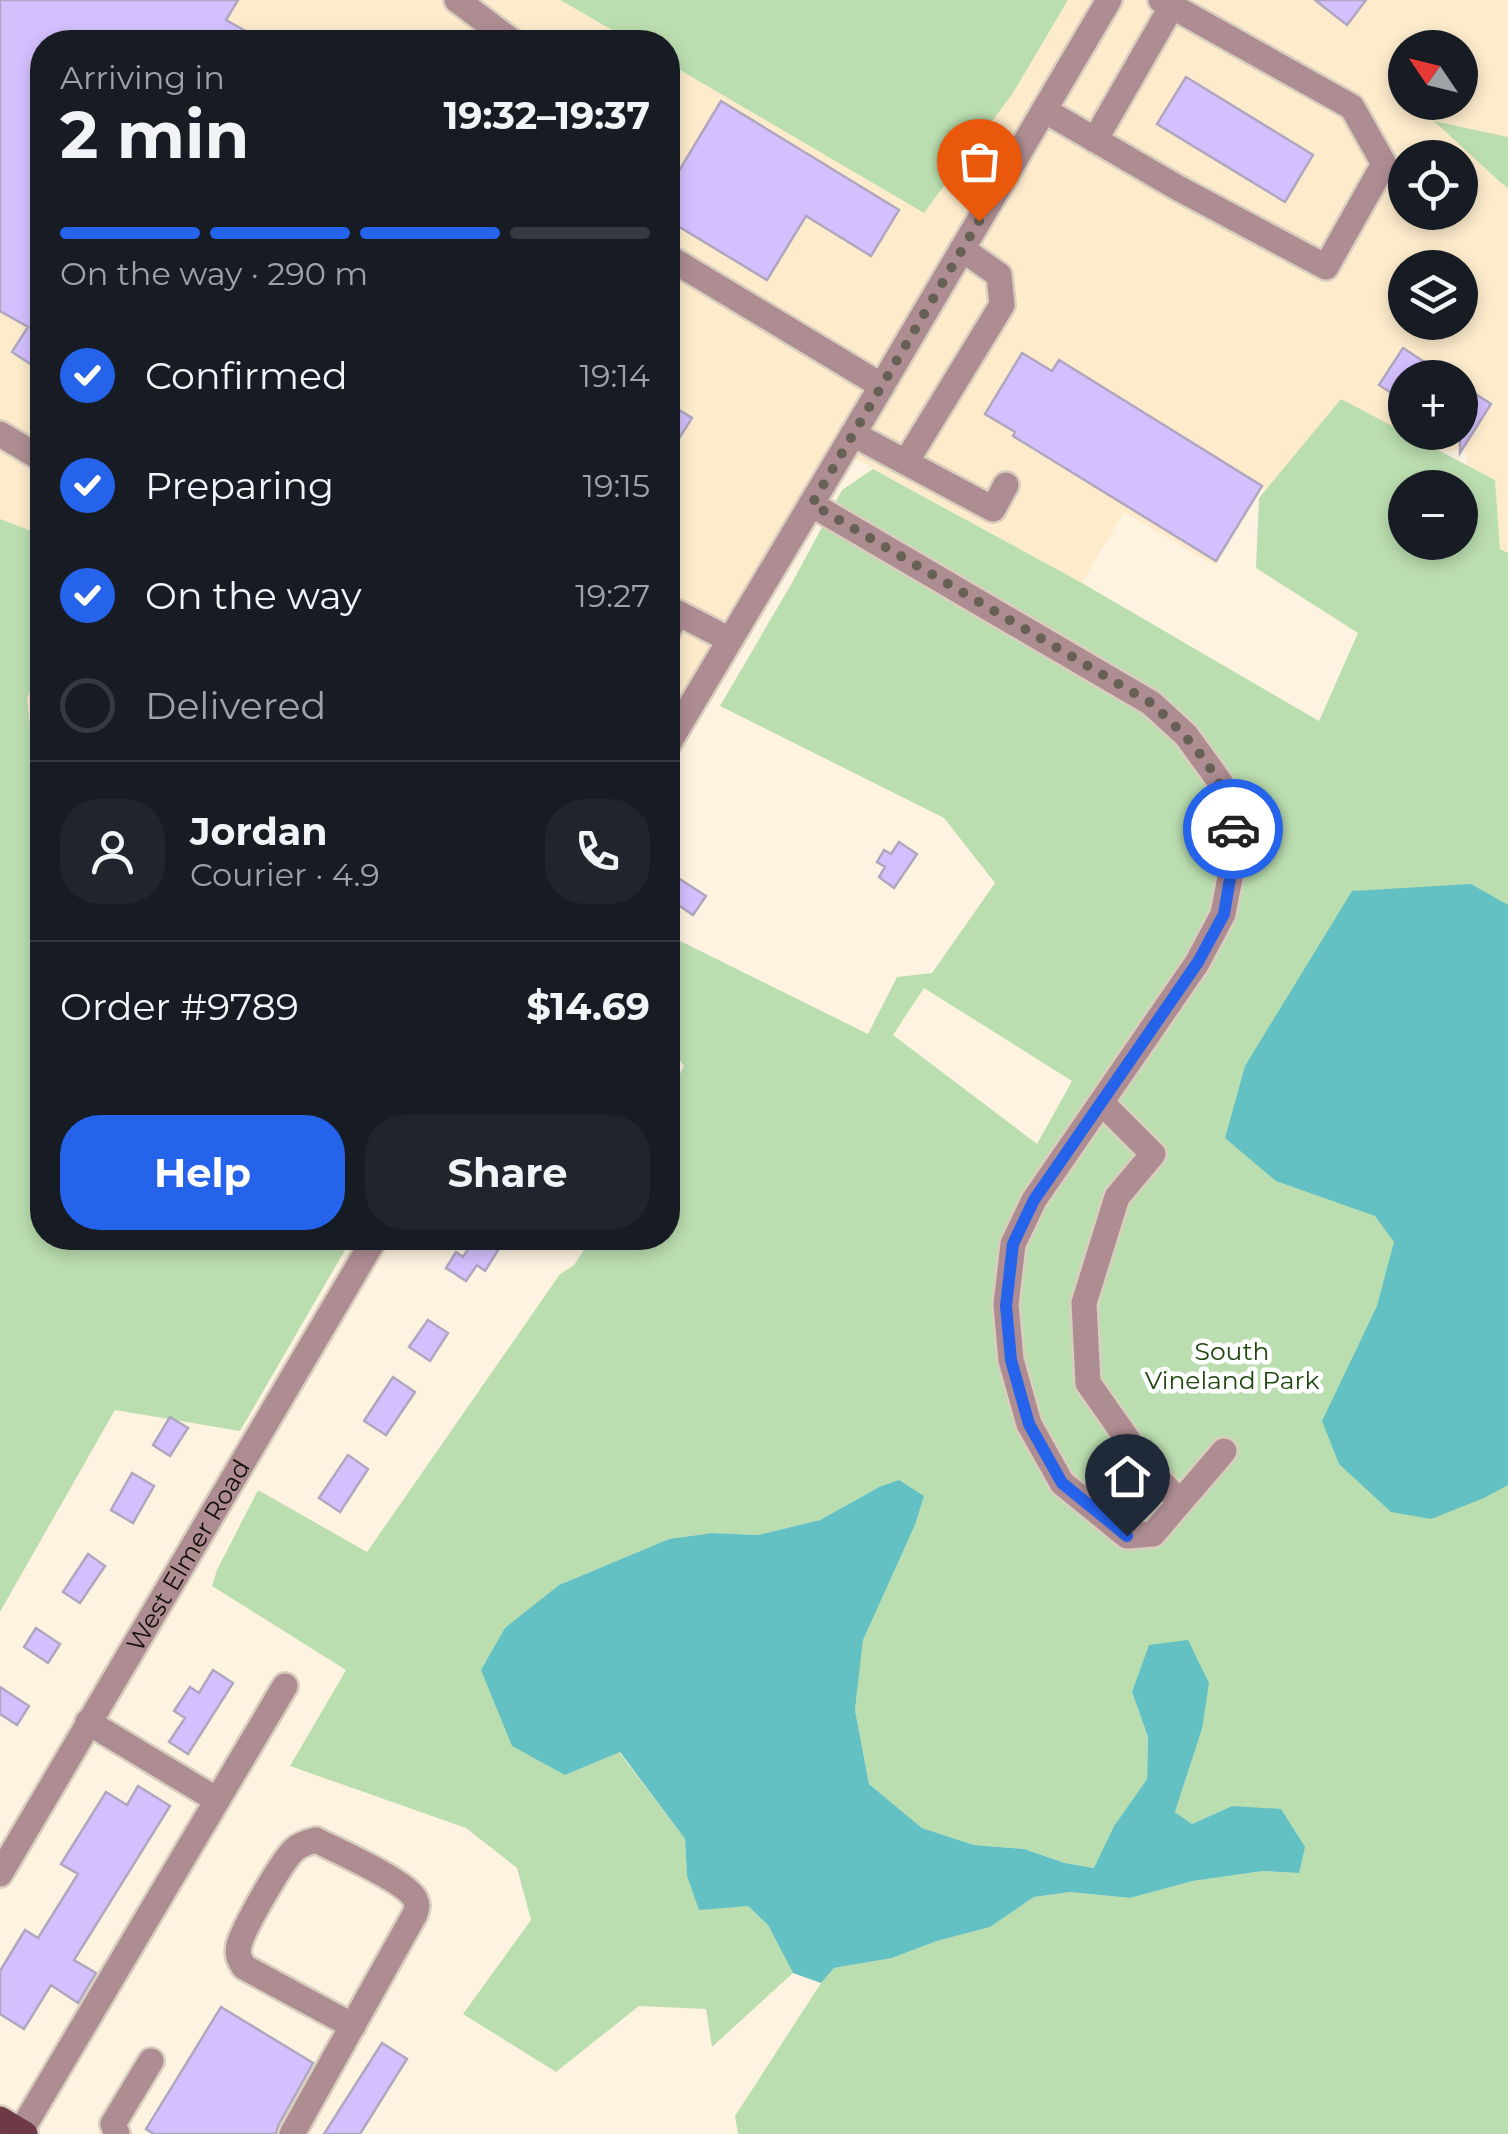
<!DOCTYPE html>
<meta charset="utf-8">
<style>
body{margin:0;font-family:Montserrat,sans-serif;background:#20242c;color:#f1f3f6;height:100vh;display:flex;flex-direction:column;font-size:38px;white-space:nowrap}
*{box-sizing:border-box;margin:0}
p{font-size:32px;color:#9ea1a6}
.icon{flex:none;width:55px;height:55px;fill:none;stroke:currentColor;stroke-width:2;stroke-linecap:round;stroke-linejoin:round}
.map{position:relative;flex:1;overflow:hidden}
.details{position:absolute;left:30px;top:30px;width:650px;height:1220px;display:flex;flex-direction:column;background:#171b24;border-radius:40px;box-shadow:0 5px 15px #0003}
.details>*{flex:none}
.needle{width:65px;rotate:305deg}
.tools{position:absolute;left:1388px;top:30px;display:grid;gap:20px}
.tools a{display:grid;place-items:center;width:90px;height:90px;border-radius:50%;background:#171b24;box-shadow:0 5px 15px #0003;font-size:50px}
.pin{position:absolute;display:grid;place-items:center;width:85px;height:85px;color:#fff;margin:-102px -42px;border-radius:50% 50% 50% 0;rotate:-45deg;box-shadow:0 0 10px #0007}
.pin .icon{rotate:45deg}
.courier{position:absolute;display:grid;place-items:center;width:100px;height:100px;margin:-50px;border:8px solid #2563eb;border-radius:50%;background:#fff;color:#222;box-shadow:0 2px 12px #0007}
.summary em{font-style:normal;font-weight:700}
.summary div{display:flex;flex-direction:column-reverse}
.summary{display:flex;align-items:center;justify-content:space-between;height:170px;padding:0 30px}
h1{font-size:65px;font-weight:700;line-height:75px}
.bar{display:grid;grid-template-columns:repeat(4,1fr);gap:15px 10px;align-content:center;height:120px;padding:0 30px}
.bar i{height:12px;border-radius:8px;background:#363941}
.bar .current{background:#2563eb}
.bar p{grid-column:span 4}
.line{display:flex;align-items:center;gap:25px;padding:0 30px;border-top:2px solid #363941}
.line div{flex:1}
.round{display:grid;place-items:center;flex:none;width:105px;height:105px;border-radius:40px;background:#20242c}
ol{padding:0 30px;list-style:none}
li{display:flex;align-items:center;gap:30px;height:110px}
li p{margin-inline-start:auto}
li .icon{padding:10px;border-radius:50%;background:#2563eb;color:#fff;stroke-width:4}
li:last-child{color:#9ea1a6}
li i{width:55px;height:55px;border:5px solid #363941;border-radius:50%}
.cta{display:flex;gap:20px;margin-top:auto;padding:20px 30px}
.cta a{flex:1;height:115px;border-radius:40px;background:#2563eb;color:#fff;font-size:40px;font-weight:700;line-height:115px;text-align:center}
.cta a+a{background:#20242c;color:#f1f3f6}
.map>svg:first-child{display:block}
.built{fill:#fdebcc;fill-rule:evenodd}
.green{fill:#bbdeb0;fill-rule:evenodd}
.water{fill:#63c1c4}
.building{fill:#d5c0ff;stroke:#afa7bf;stroke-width:2.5}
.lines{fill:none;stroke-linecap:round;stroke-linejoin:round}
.minor-casing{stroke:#d9cfbe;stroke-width:30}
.major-casing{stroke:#d9cfbe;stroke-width:30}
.minor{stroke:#ae8d92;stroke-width:25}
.major{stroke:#6f3945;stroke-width:25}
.done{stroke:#676054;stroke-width:10;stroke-dasharray:0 18}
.route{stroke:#2563eb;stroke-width:12}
.labels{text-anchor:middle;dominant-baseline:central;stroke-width:9;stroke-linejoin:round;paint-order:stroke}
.park-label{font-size:25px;fill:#1f470e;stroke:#fff}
.street-label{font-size:25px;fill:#151109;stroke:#fff}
</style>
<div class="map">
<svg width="1508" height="2134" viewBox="0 0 1508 2134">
<rect width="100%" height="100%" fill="#fef3e0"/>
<path class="built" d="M0,0h560l73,42h-591v493l-42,-16z
M1068,0h440v183l-5,1 5,4v365l-23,-10 -21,-96 -203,42 -46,77 -91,-54 -42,71 -242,-133 -172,284v-671l256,150 89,-120zM1405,48h55v54h-55zM1405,158h55v54h-55zM1405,268h55v54h-55zM1405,378h55v54h-55z
M42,667v123l-7,-20 -8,-73z"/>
<path class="green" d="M560,0h508l-55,93 -89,120 -256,-150v-21h-35z
M1434,121l74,16v51l-7,-5z
M1341,399l154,81 5,69 8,4v1581h-770l-3,-18 86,-133 13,-15 58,-10 45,-17 53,-14 44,-30 36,-5 60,6 63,-17 70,-10 36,2 -67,-67 -40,18 -17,-12 27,-83 -70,-37 16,45 -1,42 -33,47 -19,42 -30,-5 -41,-14 -50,-4 -52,-17 -53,-44 -14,-74 8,-71 52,-114 8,-29 -44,-9 -59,33 -62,15 -46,-2 -43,6 -110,46 -54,44 -24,42 84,104 54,-23 66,87 2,37 61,30 20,19 25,48 -81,74 -6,-38 -67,-3 -83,66 -93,-58 68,-94 -14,-52 -51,-40 -176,-62 56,-96 -134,-84 5,-16 41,-80 109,62 193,-278 14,-9 18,-27h76v-140l16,-32 -16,-23v-108l200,99 29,-57 35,-4 63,-90 -51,-65 -224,-112 73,-125 49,-91 31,-21 209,114 237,138 39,-88 -102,-65 3,-70zM1405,488h55v54h-55zM924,988l148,93 -35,63 -144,-109z
M0,519l42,16v132l-15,31 8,72 7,20v448h310l-112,193 -125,-21 -115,202z"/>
<path class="water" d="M1471,884l37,21v580l-24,13 -53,21 -40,-7 -52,-48 -17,-43 55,-115 17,-64 -19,-26 -99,-35 -51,-43 20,-72 107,-175z
M899,1480l25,16 -9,29 -52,115 -8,70 14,74 53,44 52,17 50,4 41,14 29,5 20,-42 33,-47 1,-42 -16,-45 17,-47 39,-5 21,43 -7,46 -27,83 17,12 40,-18 49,3 24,38 -6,26 -36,-2 -70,10 -63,17 -60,-6 -36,5 -44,30 -53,14 -45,17 -58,10 -13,15 -28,-10 -25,-48 -20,-19 -49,4 -12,-34 -2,-37 -65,-87 -55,23 -53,-29 -31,-76 24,-42 54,-43 110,-46 43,-6 46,2 62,-15 59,-33z"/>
<path class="building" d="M0,0h238l-12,20 39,22h-223v314l-7,11 -23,-15 16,-25 -28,-16z
M1315,0h51l-19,25z
M1186,77l127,78 -28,47 -128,-78z
M721,101l178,109 -28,46 -65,-40 -39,64 -99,-60v-31z
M1403,348l46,30h-44v24l-26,-17z
M1022,353l30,18 7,-11 203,126 -46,75 -203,-125 2,-4 -30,-18z
M1460,384l31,20 -31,49z
M668,403l24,15 -24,38z
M899,842l18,12 -23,34 -15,-11 6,-10 -8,-5 7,-12 7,4z
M675,876l31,20 -13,19 -25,-17v-10z
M476,1238h16l10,6 -17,27 -8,-6 -11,16 -20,-13 10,-16 7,5z
M428,1320l20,13 -18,28 -21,-14z
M393,1377l22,15 -29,43 -22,-14z
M170,1417l18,11 -18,28 -17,-11z
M348,1455l20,14 -28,43 -21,-14z
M132,1473l22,13 -21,37 -22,-13z
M88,1554l17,12 -25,37 -17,-11z
M36,1628l24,16 -12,19 -24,-16z
M213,1670l20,13 -45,71 -19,-12 16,-24 -11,-7 16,-24 9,6z
M0,1687l29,19 -12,19 -17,-11z
M138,1786l32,20 -96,154 22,13 -18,30 -27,-18 -27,44 -24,-15v-43l25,-41 13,8 40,-64 -17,-10 45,-72 21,13z
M221,2007l92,56 -35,63 -2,8h-122l-8,-5z
M382,2043l25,16 -47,75h-36z"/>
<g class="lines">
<defs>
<g id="minor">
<path d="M457,0l56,42"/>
<path d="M1044,110l134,78 148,79 58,-103 -32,-57 -191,-107"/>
<path d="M1095,140l77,-134"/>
<path d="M668,257l214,129"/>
<path d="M0,434l42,25"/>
<path d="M853,434l140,75 13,-24"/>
<path d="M906,462l96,-157 -3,-30 -37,-26"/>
<path d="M811,504l340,199 35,32 34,47 13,42 -1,43 -9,47 -26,49 -163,237 -21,44 -7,61 5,55 18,64 33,59 65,53 26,-2 71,-83"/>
<path d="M668,630l10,-17 52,27"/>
<path d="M668,744l206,-345 235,-399"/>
<path d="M1102,1103l51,51 -36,43 -33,106 4,80 59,84 33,35"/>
<path d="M88,1722l129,78"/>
<path id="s1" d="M0,1874l375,-636"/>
<path d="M21,2131l264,-445"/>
<path d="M117,2134l-4,-10 38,-63"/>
<path d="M292,2134l123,-220c2,-7 3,-8 0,-15 -9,-18 -78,-48 -99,-59 -8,2 -15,4 -21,9 -13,11 -52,80 -56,96 -2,9 0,14 5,22l109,59"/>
</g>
<path id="major" d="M0,2119l25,15"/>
</defs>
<use href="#minor" class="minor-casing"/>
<use href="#major" class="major-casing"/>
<use href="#minor" class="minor"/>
<use href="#major" class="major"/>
</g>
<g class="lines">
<path class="done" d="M979,221l-167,283 339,199c37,34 76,73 82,126"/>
<path class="route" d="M1127,1536l-65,-53 -33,-59 -18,-64 -5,-54 7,-62 21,-44 164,-238 26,-48 8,-47 1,-38"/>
</g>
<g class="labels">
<g class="park-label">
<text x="1232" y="1351">South<tspan x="1232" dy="29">Vineland Park</tspan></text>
</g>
<g class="street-label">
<text stroke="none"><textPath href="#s1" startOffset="370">West Elmer Road</textPath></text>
</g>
</g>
</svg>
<div class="tools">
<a><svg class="needle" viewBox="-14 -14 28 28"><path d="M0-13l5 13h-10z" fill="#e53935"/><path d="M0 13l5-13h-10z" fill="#9ea1a6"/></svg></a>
<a><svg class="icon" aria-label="locate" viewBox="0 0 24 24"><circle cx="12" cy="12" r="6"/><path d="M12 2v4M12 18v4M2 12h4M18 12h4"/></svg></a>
<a><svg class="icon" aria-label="layers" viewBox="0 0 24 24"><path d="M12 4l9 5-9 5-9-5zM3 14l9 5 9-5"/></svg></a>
<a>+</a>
<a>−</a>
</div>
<div class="pin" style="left:979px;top:221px;background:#ea580c"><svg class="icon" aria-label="bag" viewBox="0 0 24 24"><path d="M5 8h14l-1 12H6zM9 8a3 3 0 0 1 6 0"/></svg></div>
<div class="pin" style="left:1127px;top:1536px;background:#1f2937"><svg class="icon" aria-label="home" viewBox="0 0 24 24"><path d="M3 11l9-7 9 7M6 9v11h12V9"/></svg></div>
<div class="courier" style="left:1233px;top:829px"><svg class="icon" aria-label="car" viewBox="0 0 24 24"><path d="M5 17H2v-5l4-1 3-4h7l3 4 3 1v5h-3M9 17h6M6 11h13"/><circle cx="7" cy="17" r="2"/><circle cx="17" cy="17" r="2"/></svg></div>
<section class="details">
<div class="summary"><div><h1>2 min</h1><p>Arriving in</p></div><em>19:32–19:37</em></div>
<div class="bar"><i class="current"></i><i class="current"></i><i class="current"></i><i></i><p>On the way · 290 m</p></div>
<ol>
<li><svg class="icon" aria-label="check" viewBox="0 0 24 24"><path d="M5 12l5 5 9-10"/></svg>Confirmed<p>19:14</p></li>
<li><svg class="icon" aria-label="check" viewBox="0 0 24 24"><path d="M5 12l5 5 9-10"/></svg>Preparing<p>19:15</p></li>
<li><svg class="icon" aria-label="check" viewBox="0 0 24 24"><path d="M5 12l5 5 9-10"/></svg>On the way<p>19:27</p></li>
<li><i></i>Delivered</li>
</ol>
<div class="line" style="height:180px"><a class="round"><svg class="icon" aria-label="person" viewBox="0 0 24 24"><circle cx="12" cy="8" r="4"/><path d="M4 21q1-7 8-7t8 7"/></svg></a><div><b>Jordan</b><p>Courier · 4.9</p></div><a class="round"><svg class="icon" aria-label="phone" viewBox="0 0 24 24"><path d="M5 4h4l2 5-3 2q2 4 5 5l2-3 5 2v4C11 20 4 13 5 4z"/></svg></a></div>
<div class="line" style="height:130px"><div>Order #9789</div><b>$14.69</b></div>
<div class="cta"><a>Help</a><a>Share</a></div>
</section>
</div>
